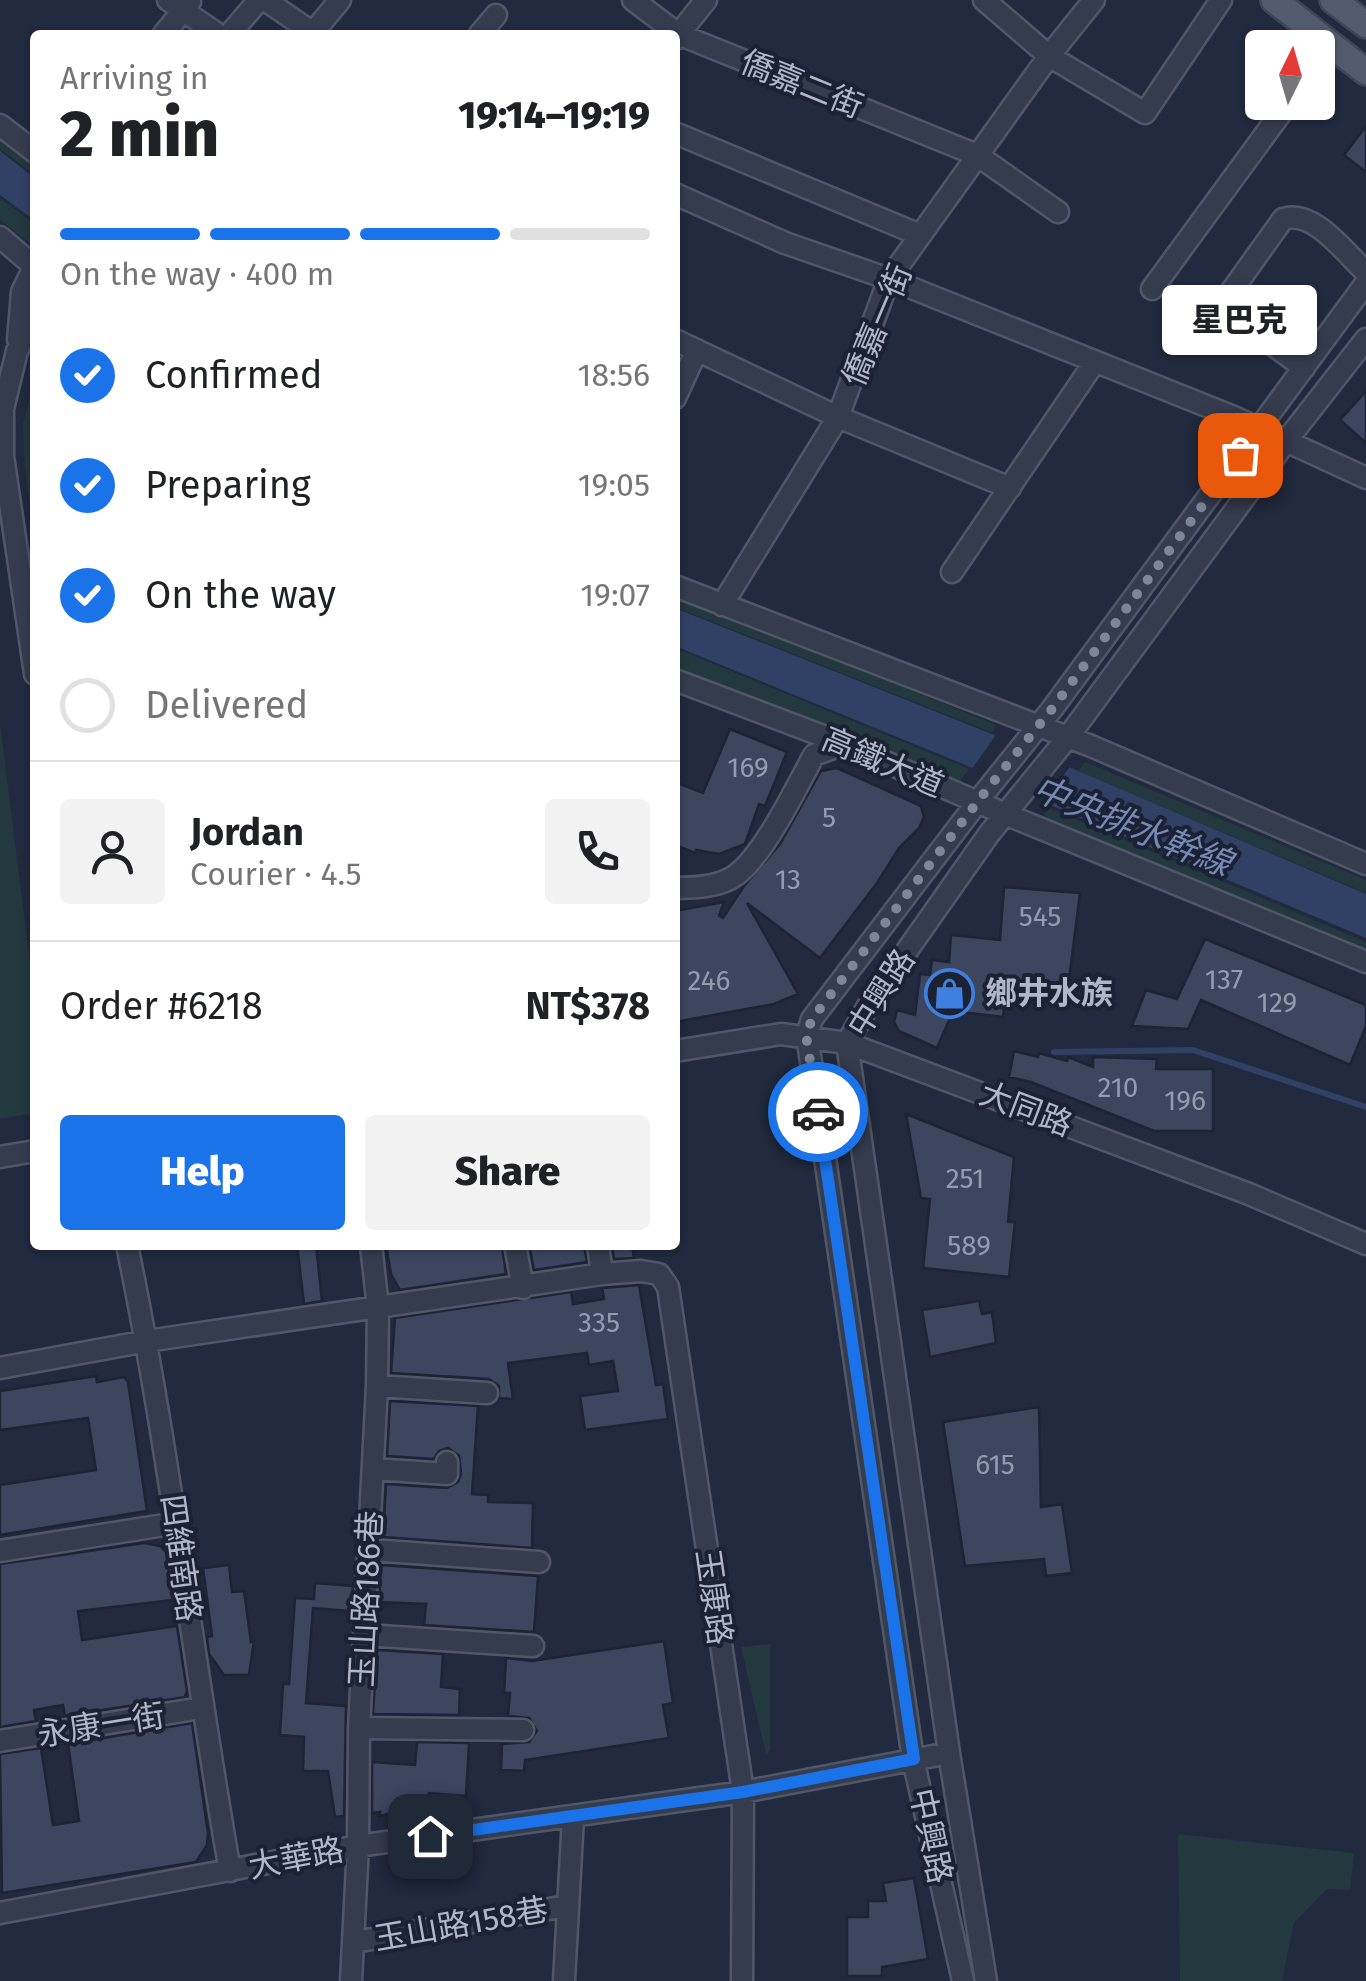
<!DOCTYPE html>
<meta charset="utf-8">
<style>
body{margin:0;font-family:"Fira Sans","Noto Sans TC",sans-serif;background:#f2f2f2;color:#202124;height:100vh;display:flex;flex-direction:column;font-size:38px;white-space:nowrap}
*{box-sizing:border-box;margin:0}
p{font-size:32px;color:#757577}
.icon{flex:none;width:55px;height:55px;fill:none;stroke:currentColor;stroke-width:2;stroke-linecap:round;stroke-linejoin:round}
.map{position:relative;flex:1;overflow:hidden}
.details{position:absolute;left:30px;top:30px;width:650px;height:1220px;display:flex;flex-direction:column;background:#fff;border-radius:10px;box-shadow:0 2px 8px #0004}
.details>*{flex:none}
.needle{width:65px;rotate:5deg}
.buttons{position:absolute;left:1245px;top:30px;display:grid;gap:20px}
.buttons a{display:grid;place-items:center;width:90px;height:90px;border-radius:10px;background:#fff;box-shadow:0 2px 8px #0004;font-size:50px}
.pin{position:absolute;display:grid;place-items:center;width:85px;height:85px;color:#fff;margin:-42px;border-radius:20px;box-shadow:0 5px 15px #0006}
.courier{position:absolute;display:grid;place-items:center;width:100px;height:100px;margin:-50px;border:8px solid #1a73e8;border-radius:50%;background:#fff;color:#222;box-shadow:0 2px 12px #0007}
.bubble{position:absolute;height:70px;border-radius:10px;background:#fff;box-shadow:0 2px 8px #0004;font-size:32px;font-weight:800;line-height:70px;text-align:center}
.headline em{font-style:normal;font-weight:800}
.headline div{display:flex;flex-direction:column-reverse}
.headline{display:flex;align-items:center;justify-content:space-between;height:170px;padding:0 30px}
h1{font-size:65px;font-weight:800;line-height:75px}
.bar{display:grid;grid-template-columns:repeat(4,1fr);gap:15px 10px;align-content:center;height:120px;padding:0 30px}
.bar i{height:12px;border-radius:8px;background:#e0e0e0}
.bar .selected{background:#1a73e8}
.bar p{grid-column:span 4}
.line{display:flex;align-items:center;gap:25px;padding:0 30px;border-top:2px solid #e0e0e0}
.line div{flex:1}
.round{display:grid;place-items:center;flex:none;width:105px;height:105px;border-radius:10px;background:#f2f2f2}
ol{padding:0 30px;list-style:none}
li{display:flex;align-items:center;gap:30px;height:110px}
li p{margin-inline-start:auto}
li .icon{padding:10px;border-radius:50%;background:#1a73e8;color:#fff;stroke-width:4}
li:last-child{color:#757577}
li i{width:55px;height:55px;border:5px solid #e0e0e0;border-radius:50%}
.cta{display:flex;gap:20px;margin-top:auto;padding:20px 30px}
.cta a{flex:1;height:115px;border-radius:10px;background:#1a73e8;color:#fff;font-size:40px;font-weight:800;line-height:115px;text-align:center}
.cta a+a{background:#f2f2f2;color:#202124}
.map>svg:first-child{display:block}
.green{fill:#23393f}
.water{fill:#314065}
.pier{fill:#212a3e}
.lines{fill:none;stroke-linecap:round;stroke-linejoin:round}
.stream{stroke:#314065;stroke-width:6}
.building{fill:#3c465f;stroke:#1c2435;stroke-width:2.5}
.minor-casing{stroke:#505769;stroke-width:25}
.major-casing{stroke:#3e4657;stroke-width:30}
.minor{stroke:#353c4e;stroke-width:20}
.major{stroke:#535b6e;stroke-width:25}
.done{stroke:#7e8699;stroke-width:10;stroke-dasharray:0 18}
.route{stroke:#1a73e8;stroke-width:12}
.labels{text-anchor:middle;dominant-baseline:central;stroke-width:8;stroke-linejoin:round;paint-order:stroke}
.number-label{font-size:28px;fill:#939baf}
.street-label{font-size:32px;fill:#b0b7ca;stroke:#1a2233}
.poi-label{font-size:32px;font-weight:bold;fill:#b0b7ca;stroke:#1a2233;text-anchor:start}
.water-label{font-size:35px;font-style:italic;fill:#7589b4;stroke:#1a2233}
</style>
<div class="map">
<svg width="1366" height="1981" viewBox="0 0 1366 1981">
<rect width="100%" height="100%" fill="#212a3e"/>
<path class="green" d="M0,137l35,27v11l-35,-26z
M0,198l35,26 -5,19 -30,-23z
M35,376v168l-10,-77 -2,-43z
M675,594l321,131 -3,8 -318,-126z
M675,648l294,121 -11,15 -283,-113z
M0,723l35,279v111l-35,6z
M1085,762l281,118v13l-288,-122z
M1049,808l317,134v13l-324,-137z
M770,1644v106l-4,5 -25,-108z
M1178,1834l176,19 -4,37 -23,-1 -33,34 -12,58h-102z"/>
<path class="water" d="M0,151l35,27v43l-35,-26z
M675,608l317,126 374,160v44l-298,-125 -100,-47 -293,-120z"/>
<path class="pier" d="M998,732l74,32 -31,42 -72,-33z"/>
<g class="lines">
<path class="stream" d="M1054,1052l139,-2 173,57"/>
</g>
<path class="building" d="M1366,126v46l-22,-17z
M1366,391v52l-26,-23z
M730,729l57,23 -22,54 -6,-2 -14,40 -26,10 -23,-4 -1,3 -20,-8v-63l28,11z
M837,768l84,38 3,11 -5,11 -20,20 -22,35 -57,75 -73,-55 51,91 -24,10 -99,18v-111l49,-9 -5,14 4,2 21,-32 36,-42 41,-73z
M1004,887l76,6 -12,95 -44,-3 -2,16 -17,-1 -2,17 -50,-6 -16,37 -38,-17 -5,-9 3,-12 18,5 5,-41 10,1 2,-15 17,2 2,-27 49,5z
M1205,939l161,66v21l-16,39 -149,-65 -13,29 -56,-3 14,-36 31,9z
M1014,1051l24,6 1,-4 28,8 1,-4 25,10v-10l64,2 -1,10h57v62h-59l-123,-49 -22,-5z
M906,1114l108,43 -6,65h7l-6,55 -86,-9 7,-69 -9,-1z
M297,1245h19l6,56 -18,3z
M386,1245h116l4,29 -106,16 -9,-16z
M529,1245h55l3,17 -53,8z
M612,1245h20l2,13 -20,1z
M639,1285l17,100 7,-1 5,35 -83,11 -5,-34 38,-5 -5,-30 -24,4 -2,-12 -79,10 5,36 -14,-1v-12l-10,-7 -98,-6 4,-55 176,-26 2,12 31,-5 -2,-11z
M979,1301l3,13 10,-2 4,31 -66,14 -8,-47z
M96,1376l1,6 27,-5 4,5 19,129 -147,24v-50l96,-15 -8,-52 -88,12v-39z
M390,1401l88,5 -6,88 16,1v7l45,1 -1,45 -149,-11 3,-53 61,4 11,-6 3,-8 -2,-18 -11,-8 -9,3 -5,8 -47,-3z
M1039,1407l2,100 21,-3 10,69 -26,3 -2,-17 -79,7 -22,-144z
M144,1543l16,3 6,6 7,48 -95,11 4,29 95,-14 10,65 -2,6 -120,19 -2,-11 -29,5 2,11 -36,6v-163z
M229,1565l3,27 12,-1 7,51 3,-1 -5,34h-25l-15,-21 -2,-17 5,-1 -9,-68z
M381,1565l157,11 -4,56 -110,-7 2,-21 -47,-2z
M315,1583l38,3 -2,25 -38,-3 -7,95 40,3 -2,110 -9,1 -7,-46h-25l1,-34 -24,-2 3,-51h6l6,-86 19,1z
M664,1641l9,62 -10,2 6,33 -144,22 -1,11 -23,-1 1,-26 27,-2 8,-11 -8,-13 -21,-2 2,-23h-6l2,-35 26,3z
M377,1650l66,4 -2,33 19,2 -1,26 -86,-1z
M192,1723l16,110 -1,12 -11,17 -194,31 -2,-139 41,-6 12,77 26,-4 -11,-77z
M417,1742l52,1 -3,53 -37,-3v12l-50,11 1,-4 -8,1v-51l43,3z
M914,1878l14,81 -46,8v9h-35v-59h21v-16h18l-3,-18z"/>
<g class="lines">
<defs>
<path id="minor" d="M168,0l51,35
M265,0l51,35
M633,0l45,34 299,121 81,57
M984,0l65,56 96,57 76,-113
M163,35l27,-33
M229,35l30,-35
M311,35l29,-35
M479,35l17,-20
M675,39l31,-39
M1318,63l12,-19
M0,125l35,27
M675,133l245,102
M675,194l110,49 104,36 345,138 132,61
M0,237l35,30
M1152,289l137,-187
M35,316l-18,35 -14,58v47l32,218
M18,340l4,-48 13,-27
M675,340l163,77 172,71
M1304,368l-72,-54 -4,-18 55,-77c31,-10 61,33 83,53
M675,398l22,-48
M952,572l142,-209
M675,586l416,160 275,118
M722,605l116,-188 51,-138 160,-223 45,-56
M675,680l169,64 161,70 361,148
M675,888c20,0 45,-1 61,-13 28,-20 61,-89 78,-120l30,-11
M675,1051l106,-17 66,9 402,151 117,50
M0,1157l35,-6
M127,1245c43,207 66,417 103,626
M515,1245l8,43
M598,1245l4,29
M0,1368l147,-27 455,-67 39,-3 18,3 9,13 75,505 -1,189
M377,1386l110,7
M373,1469l74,5v-12
M371,1550l168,12
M0,1551l177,-28
M365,1635l168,11
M359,1728l164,2
M0,1741l201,-33
M0,1913l358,-67 385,-54 206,-39
M354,1942l213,-36
M351,1981l7,-135 1,-118 18,-342 1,-78 -7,-63
M564,1981l9,-164
M963,1981l-50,-222 -106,-724 5,-16 170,-223 70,-87 314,-426
M986,1981l-37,-228 -102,-710 21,-37 121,-172 79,-97 219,-297 79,-101"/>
<path id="major" d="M1274,0l92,72
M1333,0l33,25"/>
</defs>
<use href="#minor" class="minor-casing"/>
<use href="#major" class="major-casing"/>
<use href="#minor" class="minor"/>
<use href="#major" class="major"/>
</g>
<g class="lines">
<path class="done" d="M818,1112l-12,-77 6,-16 170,-223 70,-87 188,-254"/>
<path class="route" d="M430,1836l313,-44 171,-33 -96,-647"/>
</g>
<defs>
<symbol id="shop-ring" viewBox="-11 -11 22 22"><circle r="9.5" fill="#1a2233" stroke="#3f7fe0" stroke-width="1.5"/><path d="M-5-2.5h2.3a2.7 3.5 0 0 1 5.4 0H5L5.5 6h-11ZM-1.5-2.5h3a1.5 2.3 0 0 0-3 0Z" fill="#3f7fe0"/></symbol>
</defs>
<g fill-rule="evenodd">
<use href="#shop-ring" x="922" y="966" width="55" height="55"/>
</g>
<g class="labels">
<g class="number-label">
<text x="748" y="767">169</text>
<text x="829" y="817">5</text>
<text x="788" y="879">13</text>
<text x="1040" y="916">545</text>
<text x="1224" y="979">137</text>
<text x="709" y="980">246</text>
<text x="1277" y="1002">129</text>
<text x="1118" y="1087">210</text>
<text x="1185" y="1100">196</text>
<text x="965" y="1178">251</text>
<text x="969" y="1245">589</text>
<text x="599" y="1322">335</text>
<text x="995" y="1464">615</text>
</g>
<g class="street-label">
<text transform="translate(802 84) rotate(22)">僑嘉二街</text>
<text transform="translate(877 325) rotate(-67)">僑嘉一街</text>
<text transform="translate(883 762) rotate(23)">高鐵大道</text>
<text transform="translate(881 993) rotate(-58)">中興路</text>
<text transform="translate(1026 1109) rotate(21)">大同路</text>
<text transform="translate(181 1558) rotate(82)">四維南路</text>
<text transform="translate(714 1597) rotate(82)">玉康路</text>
<text transform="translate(366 1599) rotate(-87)">玉山路186巷</text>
<text transform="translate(101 1725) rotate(-9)">永康一街</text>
<text transform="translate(931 1836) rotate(78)">中興路</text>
<text transform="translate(296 1858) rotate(-11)">大華路</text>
<text transform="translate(461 1924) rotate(-10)">玉山路158巷</text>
</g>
<g class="poi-label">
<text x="985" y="993">鄉井水族</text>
</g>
<g class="water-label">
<text transform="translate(1132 826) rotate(22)">中央排水幹線</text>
</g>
</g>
</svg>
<div class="buttons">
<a><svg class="needle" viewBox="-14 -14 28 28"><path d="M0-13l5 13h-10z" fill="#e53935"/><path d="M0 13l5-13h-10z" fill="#757577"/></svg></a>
</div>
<div class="pin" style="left:1240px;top:455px;background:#ea580c"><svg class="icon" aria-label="bag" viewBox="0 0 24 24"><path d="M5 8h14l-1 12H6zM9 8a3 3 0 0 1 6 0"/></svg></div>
<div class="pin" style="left:430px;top:1836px;background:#1f2937"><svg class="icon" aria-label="home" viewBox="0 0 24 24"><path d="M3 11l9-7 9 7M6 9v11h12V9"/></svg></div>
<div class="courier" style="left:818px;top:1112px"><svg class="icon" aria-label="car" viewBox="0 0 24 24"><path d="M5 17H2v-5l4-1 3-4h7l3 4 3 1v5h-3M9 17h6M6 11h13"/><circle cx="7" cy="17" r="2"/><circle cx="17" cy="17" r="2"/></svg></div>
<div class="bubble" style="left:1162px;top:285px;width:155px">星巴克</div>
<section class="details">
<div class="headline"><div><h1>2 min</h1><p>Arriving in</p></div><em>19:14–19:19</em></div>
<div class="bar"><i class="selected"></i><i class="selected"></i><i class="selected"></i><i></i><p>On the way · 400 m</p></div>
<ol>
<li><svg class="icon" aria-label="check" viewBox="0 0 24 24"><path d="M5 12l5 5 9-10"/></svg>Confirmed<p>18:56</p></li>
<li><svg class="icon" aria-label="check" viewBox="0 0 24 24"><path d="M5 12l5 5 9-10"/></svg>Preparing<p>19:05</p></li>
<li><svg class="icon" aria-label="check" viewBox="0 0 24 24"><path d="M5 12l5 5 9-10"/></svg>On the way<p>19:07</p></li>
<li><i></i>Delivered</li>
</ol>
<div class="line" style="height:180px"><a class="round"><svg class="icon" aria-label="person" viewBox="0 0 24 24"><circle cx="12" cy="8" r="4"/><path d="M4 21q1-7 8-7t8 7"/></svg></a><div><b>Jordan</b><p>Courier · 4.5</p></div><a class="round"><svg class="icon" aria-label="phone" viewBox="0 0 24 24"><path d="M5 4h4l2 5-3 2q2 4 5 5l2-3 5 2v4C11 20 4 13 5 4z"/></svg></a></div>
<div class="line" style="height:130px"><div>Order #6218</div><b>NT$378</b></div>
<div class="cta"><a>Help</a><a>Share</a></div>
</section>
</div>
